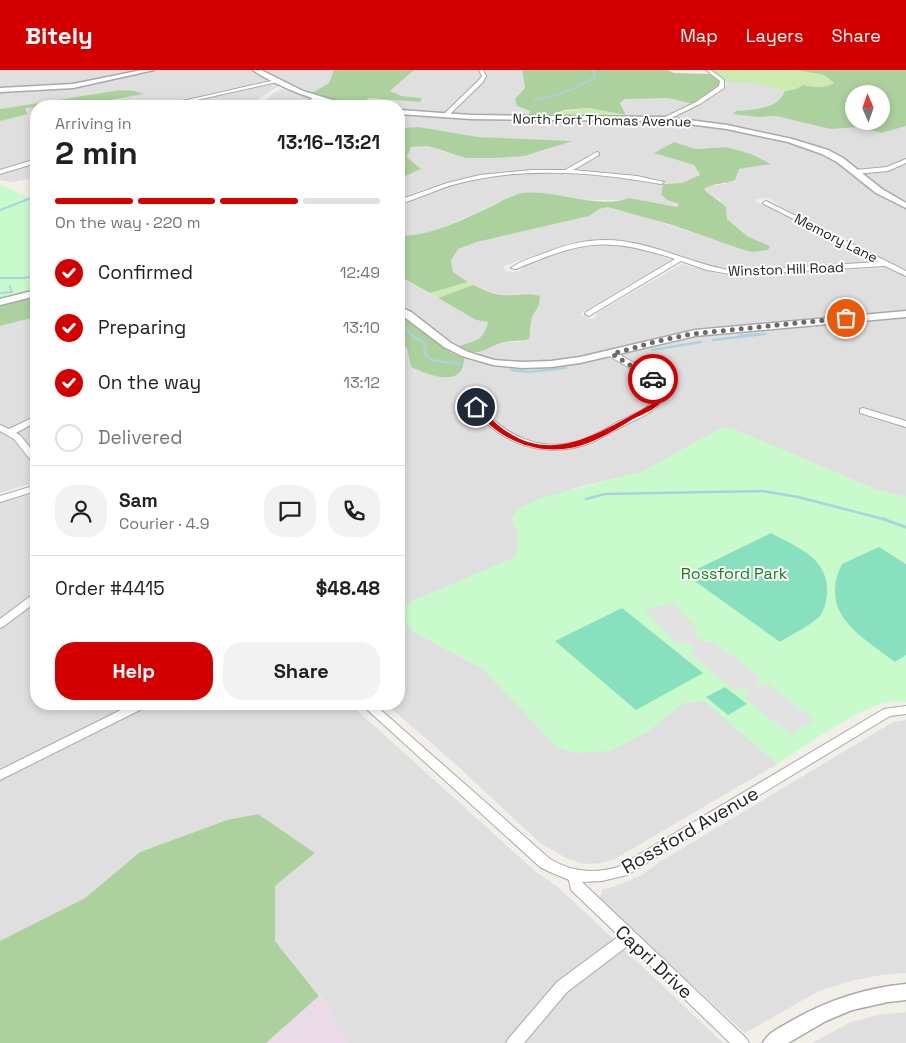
<!DOCTYPE html>
<meta charset="utf-8">
<style>
body{margin:0;font-family:"Space Grotesk",sans-serif;background:#f2f2f2;color:#202124;height:100vh;display:flex;flex-direction:column;font-size:19px;white-space:nowrap}
*{box-sizing:border-box;margin:0}
p{font-size:16px;color:#757577}
.icon{flex:none;width:28px;height:28px;fill:none;stroke:currentColor;stroke-width:2;stroke-linecap:round;stroke-linejoin:round}
.map{position:relative;flex:1;overflow:hidden}
.sheet{position:absolute;left:30px;top:30px;width:375px;height:610px;display:flex;flex-direction:column;background:#fff;border-radius:20px;box-shadow:0 2px 8px #0003}
.sheet>*{flex:none}
.needle{width:32px;rotate:358deg}
.fabs{position:absolute;left:845px;top:15px;display:grid;gap:10px}
.fabs a{display:grid;place-items:center;width:45px;height:45px;border-radius:50%;background:#fff;box-shadow:0 2px 8px #0003;font-size:25px}
.pin{position:absolute;display:grid;place-items:center;width:42px;height:42px;color:#fff;margin:-21px;border:2px solid #fff;border-radius:50%;box-shadow:0 1px 5px #0007}
.courier{position:absolute;display:grid;place-items:center;width:50px;height:50px;margin:-25px;border:4px solid #d40000;border-radius:50%;background:#fff;color:#222;box-shadow:0 1px 6px #0007}
.overview em{font-style:normal;font-weight:700}
.overview div{display:flex;flex-direction:column-reverse}
.overview{display:flex;align-items:center;justify-content:space-between;height:85px;padding:0 25px}
h1{font-size:32px;font-weight:700;line-height:38px}
.bar{display:grid;grid-template-columns:repeat(4,1fr);gap:8px 5px;align-content:center;height:60px;padding:0 25px}
.bar i{height:6px;border-radius:4px;background:#e0e0e0}
.bar .on{background:#d40000}
.bar p{grid-column:span 4}
.line{display:flex;align-items:center;gap:12px;padding:0 25px;border-top:1px solid #e0e0e0}
.line div{flex:1}
.round{display:grid;place-items:center;flex:none;width:52px;height:52px;border-radius:20px;background:#f2f2f2}
ol{padding:0 25px;list-style:none}
li{display:flex;align-items:center;gap:15px;height:55px}
li p{margin-inline-start:auto}
li .icon{padding:5px;border-radius:50%;background:#d40000;color:#fff;stroke-width:4}
li:last-child{color:#757577}
li i{width:28px;height:28px;border:2px solid #e0e0e0;border-radius:50%}
.cta{display:flex;gap:10px;margin-top:auto;padding:10px 25px}
.cta a{flex:1;height:58px;border-radius:20px;background:#d40000;color:#fff;font-size:20px;font-weight:700;line-height:58px;text-align:center}
.cta a+a{background:#f2f2f2;color:#202124}
header{display:flex;align-items:center;gap:30px;box-sizing:border-box;height:70px;padding:0 25px;background:#d40000;color:#fff}
header strong{font-size:24px}
nav{display:flex;gap:28px;margin-inline-start:auto;font-size:18px}
.map>svg:first-child{display:block}
.residential{fill:#e0dfdf}
.industrial{fill:#ebdbe8}
.grass{fill:#cdebb0}
.forest{fill:#add19e;fill-rule:evenodd}
.park{fill:#c8facc}
.pitch{fill:#88e0be}
.parking{fill:#e2e2e2}
.lines{fill:none;stroke-linecap:round;stroke-linejoin:round}
.stream-far2{stroke:#aad3df;stroke-width:2}
.stream-far1{stroke:#aad3df;stroke-width:2.5}
.stream{stroke:#aad3df;stroke-width:3}
.minor-casing{stroke:#a9a9a9;stroke-width:2}
.tertiary-casing{stroke:#a9a9a9;stroke-width:3}
.minor{fill:#fff;fill-rule:evenodd}
.tertiary{fill:#fff;fill-rule:evenodd}
.route{fill:#d40000}
.done{stroke:#6b6a68;stroke-width:5;stroke-dasharray:0 9}
.labels{text-anchor:middle;dominant-baseline:central;stroke-width:4;stroke-linejoin:round;paint-order:stroke}
.far-street-label{font-size:14px;fill:#222;stroke:#fff}
.park-label{font-size:16px;fill:#0c8416;stroke:#fff}
.near-street-label{font-size:19px;fill:#222;stroke:#fff}
</style>
<header>
<strong>Bitely</strong>
<nav><a>Map</a><a>Layers</a><a>Share</a></nav>
</header>
<div class="map">
<svg width="906" height="973" viewBox="0 0 906 973">
<rect width="100%" height="100%" fill="#f2efe9"/>
<path class="residential" d="M0,0h144l-62,13 -82,7z
M156,0h94l19,10 -109,26h-123l73,-6 34,-6 -24,-4 -120,19v-17l64,-5z
M260,0h74l-5,13 -19,11z
M414,0h108l3,19 -7,17 12,5 -1,3 -4,2 -88,-2 -38,-3v-5h-45l16,-8 50,4 2,-4 -20,-2 -12,-5z
M726,12h25l34,9 -3,7 -19,11 -27,2 22,6 18,-1 72,11h10l24,6 24,-7v77l-104,-61 -129,-25 42,-22 12,-10z
M271,13l9,2 -31,21h-82z
M286,17l25,12 -10,7h-41l13,-13z
M645,27l23,1 25,6 -32,13h-31l-4,-2 -6,-13 5,-3z
M36,36v54l-36,10v-49l27,-13z
M399,44l49,4 232,3 58,10 56,12 21,7 20,10 37,29 34,20v62l-128,-66 -8,-6 -9,-1 -5,1 -1,2 15,6 102,54 -4,2 -135,8 -9,-1 -72,-23 -43,-8 -40,4 -65,23 1,5 13,1 8,-7 44,-17 36,-5 29,4 36,13 -91,54 12,5 5,-3v-3l85,-49 40,11h13l151,-7 20,9v34l-234,23 -71,19 -46,8 -25,2 -37,-3 -23,-7h8l27,-11h16l10,-11 1,-14 7,-12 -6,-11 -29,1 -10,-2 -21,-8 -20,-13 -2,-11 7,-12 19,-7 112,-26 10,-7 9,-2h6l138,45 18,-6 -23,-10 -20,-17 -1,-12 -7,-8 -11,-4 -4,-6 5,-3 16,-2 14,-15 31,-6 -44,-16 -30,2 -22,-7 -19,11 39,12 6,10 -18,8h-18l-4,-4 -86,-8h-69l-55,11 -26,7 -25,10v-20l22,-10 -14,-12 3,-10 18,-1 19,7h88l37,-12 -94,-4 -59,-10 -20,1z
M36,93v15l-23,4 -13,-2v-7z
M536,103l66,3 38,4 24,5 -3,9 6,6 12,4 -2,3 -14,-2 -34,-7 -6,2h-32l-58,-7 -19,2 -82,38 -15,3h-18v-32l58,-21 52,-9z
M399,206l77,44 12,2 -4,12 -4,5 -21,7 -42,-30 -18,-10z
M36,247v165l-36,11v-167z
M906,247v180l-31,-8 -142,-60 -12,-1 -79,44 -67,16 -63,30 7,19 -3,20 -103,44 -14,10v-270l8,7 57,15v-5l19,5 21,3 33,1 59,-7 69,-19 29,-4 143,-15z
M36,423v211h314l186,168 22,15 165,156h-374l-18,-33 -56,-69v-55l40,-33 -57,-39 -31,6 -87,32 -55,46 -85,43v-438z
M399,546l17,17 67,36 74,78 90,-15 36,-29 22,-2 72,63 -164,96 -12,3 -18,1 -15,-5 -28,-16 -79,-74 -75,-65h13z
M906,650v253l-25,2 -30,6 -32,10 -74,42 -143,-130 -2,-7 3,-7 13,-3 26,-11 16,-12 235,-141z
M906,942v31h-94l39,-21 27,-7z"/>
<path class="industrial" d="M319,926l12,14 18,33h-83z"/>
<path class="grass" d="M712,0h84l28,5 10,8c-11,6 -19,4 -31,2l-7,4 -11,2 -34,-9h-25z
M589,38l37,7 4,2 -105,-1z
M468,212l5,3 -35,13 -8,-5z"/>
<path class="forest" d="M334,0h80l-24,21 12,5 20,2 -2,4 -50,-4 -16,8 -44,-12 19,-11z
M522,0h145l7,3 36,1 10,8v4l-27,18 -25,-6 -43,1 -5,4 6,12 -37,-7 -24,2 -12,4h-24l1,-3 -13,-5 -2,-7 10,-11z
M796,0h110v56l-24,7 -24,-6 -27,2 -55,-13 -18,1 -25,-3 3,-3c18,-2 41,-1 49,-20l11,-2 7,-4c12,2 20,4 31,-2l-10,-8zM854,24h27v27h-27z
M120,20l15,1 9,3 -34,6 -83,8 -2,1 3,5 -28,7v-12z
M419,57l59,10 95,4 -49,15 -29,2h-29l-38,-12 -17,1 -4,10 14,12 -22,10v-51z
M674,72l22,7 30,-2 25,7 20,10 -32,5 -4,11c-10,4 -22,3 -31,9 6,8 15,10 22,18l1,12 20,17 23,10 -2,4 -16,2 -8,-2 -72,-25 -64,-18 -9,2 -10,7 -112,26 -19,7 -7,12 2,11 15,10 -38,11 -31,-17v-40c34,0 62,-16 93,-30 10,-5 20,-11 31,-13 35,-4 72,17 106,5l48,9 2,-3 -12,-4 -6,-6 2,-9 -4,-1 23,-1 18,-8 -6,-10 -40,-12z
M473,215c10,4 20,10 31,10 12,1 24,-3 36,1l-1,9 -7,12 -3,22c-9,3 -19,1 -28,4 -19,7 -22,15 -42,3 18,-6 24,-5 29,-24l-12,-2 -38,-22z
M36,226v21l-36,9v-21z
M399,243l53,40 12,5c0,32 -37,16 -53,9l-4,-19 -8,-7z
M258,744l57,39 -40,33v55l44,55 -53,47h-266v-102l85,-43 55,-46 87,-32z"/>
<path class="park" d="M0,114l36,17v90l-36,8z
M721,358l12,1 142,60 31,8v205c-5,0 -11,-1 -16,0 -32,5 -84,44 -113,62l-72,-63 -22,2 -36,29 -37,19 -36,2 -17,-6 -74,-78 -67,-36 -17,-17v-5l14,-10 103,-44 3,-20 -7,-19 4,-8 25,-12 101,-26z"/>
<path class="pitch" d="M771,463c27,15 59,25 56,62 -1,7 -3,17 -8,22 -11,10 -27,17 -39,25l-91,-65v-4z
M879,477l27,17v91l-11,7c-35,-27 -77,-48 -53,-98z
M622,538l81,65 -67,37 -81,-69z
M725,617l22,17 -19,11 -22,-18z"/>
<path class="parking" d="M673,533l25,27 -5,4 12,8 8,-1 48,37 -5,5 2,2 4,1 5,-3 48,37 -24,15 -48,-38 6,-5 -1,-2 -6,-2 -7,3 -46,-38 5,-2v-3l-8,-6 -9,2 -33,-34z"/>
<g class="lines">
<path class="stream-far2" d="M535,30c22,-3 41,-11 60,-23l-2,-7
M0,140l36,-14
M0,208h25l11,-3
M0,223l12,-1 -2,-6
M399,247l12,18
M741,265l25,-1"/>
<path class="stream-far1" d="M410,264l14,9 2,13 6,4 27,4
M713,270l51,-6
M652,280l49,-8
M511,300l17,2 38,-4
M586,429l19,-5 158,-3 35,6 89,23"/>
<path class="stream" d="M883,449l23,8"/>
<defs>
<path id="minor" d="M479,0h4l3,6 -3,6 -36,35h-4v-2l36,-35 3,-4z
M706,0h5l13,10v8l-24,16 -33,16h-4v-2l33,-16 23,-16 1,-5z
M275,10l2,2 -107,24h-9z
M314,27l5,1 -12,8h-5z
M597,82l2,1v2l-26,15 64,6 27,6 -3,2c-67,-12 -138,-18 -205,0 -19,5 -38,15 -57,20v-4l48,-17 33,-8 52,-5h33z
M36,89v4l-36,11v-4z
M906,89v4l-18,8 -33,3 -3,-2 3,-2 32,-3z
M766,131l140,70v5l-21,-10 -150,9 -28,-5 -26,-9 -92,55 -4,-2 1,-2 89,-53c-70,-23 -92,-18 -159,10l-5,-1c9,-7 23,-11 34,-15 19,-8 39,-13 60,-13 45,0 86,25 130,31l143,-9 -114,-58 -1,-1z
M609,282h6l38,22 11,13v12c-11,15 -26,19 -41,27 -12,6 -23,13 -35,18 -44,15 -89,0 -116,-37l1,-2h6c26,31 63,49 103,35 12,-4 23,-11 34,-17 14,-8 29,-12 40,-24v-12l-9,-9 -38,-22z
M863,338l43,13v6l-46,-14v-4z
M36,346v6l-20,11 4,2 16,20v9l-3,-1 -19,-24 -14,-8v-6l9,4z
M36,415v6l-36,11v-6z
M36,524v8l-32,24 -4,2v-9l32,-24z
M133,634h15l-2,3 -146,73v-10z
M361,634h13l176,155c22,13 43,15 68,8l266,-158 22,-3v8l-16,2 -263,159 -25,6 -20,1 164,156 3,5h-19l-101,-98 -62,47 -43,51h-18l3,-5 48,-56 62,-46 -48,-46 -2,-10 -19,-8 -10,-5z"/>
<path id="tertiary" d="M142,0h12l-81,18 -73,4v-4l73,-4z
M253,0h8l42,21 49,15c-23,2 -80,-22 -99,-36z
M399,40l72,5 194,2 62,8 65,14 36,11 15,8 39,31 24,14v5l-30,-15 -39,-31 -15,-8 -34,-12 -61,-13 -62,-8 -194,-2 -72,-5z
M36,220v6l-36,9v-6z
M399,236l12,6 40,31 17,9 26,8 28,2 29,-1 29,-4 115,-27 211,-19v6l-211,19 -115,27 -29,4 -29,1 -29,-3 -31,-9 -18,-9 -45,-34z
M906,914v16l-18,2 -36,8 -26,11 -38,22h-25c4,-9 14,-14 23,-19 37,-22 77,-36 120,-40z"/>
</defs>
<use href="#minor" class="minor-casing"/>
<use href="#tertiary" class="tertiary-casing"/>
<use href="#minor" class="minor"/>
<use href="#tertiary" class="tertiary"/>
</g>
<path class="route" d="M651,307h4c4,5 11,10 10,16 -3,15 -20,20 -32,26 -13,8 -26,16 -40,22 -45,20 -92,3 -120,-34l6,-1c60,70 110,32 175,-3l4,-10z"/>
<g class="lines">
<path class="done" d="M653,309l-41,-25 42,-12 37,-8 155,-16"/>
</g>
<g class="labels">
<g class="far-street-label">
<text transform="translate(602 50) rotate(1)">North Fort Thomas Avenue</text>
<text transform="translate(836 168) rotate(27)">Memory Lane</text>
<text transform="translate(786 199) rotate(-2)">Winston Hill Road</text>
</g>
<g class="park-label">
<text x="734" y="503">Rossford Park</text>
</g>
<g class="near-street-label">
<text transform="translate(690 760) rotate(-30)">Rossford Avenue</text>
<text transform="translate(654 892) rotate(43)">Capri Drive</text>
</g>
</g>
</svg>
<div class="fabs">
<a><svg class="needle" viewBox="-14 -14 28 28"><path d="M0-13l5 13h-10z" fill="#e53935"/><path d="M0 13l5-13h-10z" fill="#757577"/></svg></a>
</div>
<div class="pin" style="left:846px;top:248px;background:#ea580c"><svg class="icon" aria-label="bag" viewBox="0 0 24 24"><path d="M5 8h14l-1 12H6zM9 8a3 3 0 0 1 6 0"/></svg></div>
<div class="pin" style="left:476px;top:337px;background:#1f2937"><svg class="icon" aria-label="home" viewBox="0 0 24 24"><path d="M3 11l9-7 9 7M6 9v11h12V9"/></svg></div>
<div class="courier" style="left:653px;top:309px"><svg class="icon" aria-label="car" viewBox="0 0 24 24"><path d="M5 17H2v-5l4-1 3-4h7l3 4 3 1v5h-3M9 17h6M6 11h13"/><circle cx="7" cy="17" r="2"/><circle cx="17" cy="17" r="2"/></svg></div>
<section class="sheet">
<div class="overview"><div><h1>2 min</h1><p>Arriving in</p></div><em>13:16–13:21</em></div>
<div class="bar"><i class="on"></i><i class="on"></i><i class="on"></i><i></i><p>On the way · 220 m</p></div>
<ol>
<li><svg class="icon" aria-label="check" viewBox="0 0 24 24"><path d="M5 12l5 5 9-10"/></svg>Confirmed<p>12:49</p></li>
<li><svg class="icon" aria-label="check" viewBox="0 0 24 24"><path d="M5 12l5 5 9-10"/></svg>Preparing<p>13:10</p></li>
<li><svg class="icon" aria-label="check" viewBox="0 0 24 24"><path d="M5 12l5 5 9-10"/></svg>On the way<p>13:12</p></li>
<li><i></i>Delivered</li>
</ol>
<div class="line" style="height:90px"><a class="round"><svg class="icon" aria-label="person" viewBox="0 0 24 24"><circle cx="12" cy="8" r="4"/><path d="M4 21q1-7 8-7t8 7"/></svg></a><div><b>Sam</b><p>Courier · 4.9</p></div><a class="round"><svg class="icon" aria-label="chat" viewBox="0 0 24 24"><path d="M4 5h16v11H9l-5 4z"/></svg></a><a class="round"><svg class="icon" aria-label="phone" viewBox="0 0 24 24"><path d="M5 4h4l2 5-3 2q2 4 5 5l2-3 5 2v4C11 20 4 13 5 4z"/></svg></a></div>
<div class="line" style="height:65px"><div>Order #4415</div><b>$48.48</b></div>
<div class="cta"><a>Help</a><a>Share</a></div>
</section>
</div>
